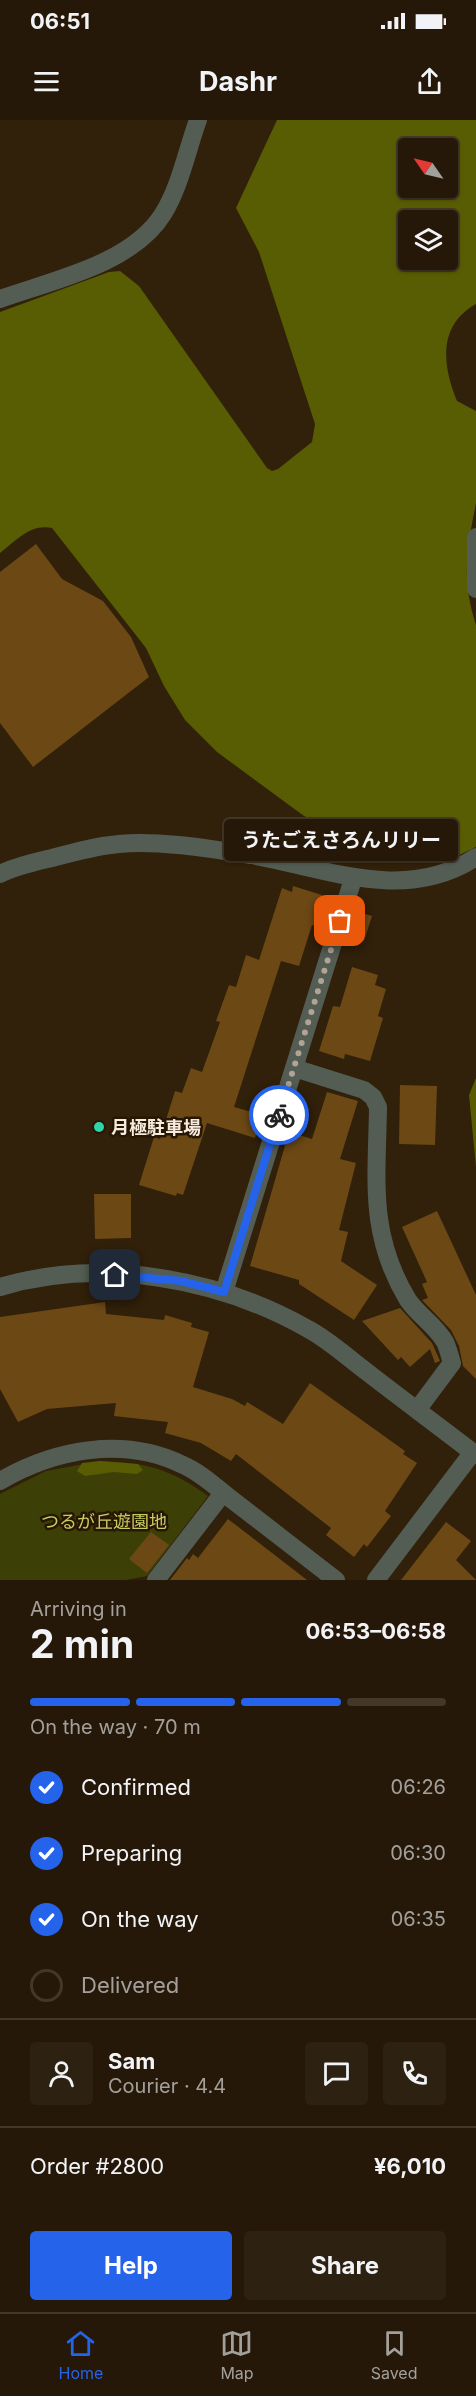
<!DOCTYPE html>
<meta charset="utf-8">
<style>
body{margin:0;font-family:Inter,"Noto Sans JP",sans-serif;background:#2d2112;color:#f1f3f6;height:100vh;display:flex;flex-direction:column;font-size:22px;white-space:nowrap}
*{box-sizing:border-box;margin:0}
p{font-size:20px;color:#a3a09c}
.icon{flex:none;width:33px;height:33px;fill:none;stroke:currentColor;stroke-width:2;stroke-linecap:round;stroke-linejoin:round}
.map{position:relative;height:1460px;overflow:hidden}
.drawer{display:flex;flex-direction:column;background:#251808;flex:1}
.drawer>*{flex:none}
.needle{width:39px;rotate:304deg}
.tools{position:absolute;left:398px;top:18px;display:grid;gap:12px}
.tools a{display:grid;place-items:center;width:60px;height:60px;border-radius:6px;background:#251808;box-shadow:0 2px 4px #0004,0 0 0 2px #423729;font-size:30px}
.pin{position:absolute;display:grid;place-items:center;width:51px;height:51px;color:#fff;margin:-26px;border-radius:12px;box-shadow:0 3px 9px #0006}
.courier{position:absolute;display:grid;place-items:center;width:60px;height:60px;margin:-30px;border:4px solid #2563eb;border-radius:50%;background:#fff;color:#222;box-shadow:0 2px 8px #0007}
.bubble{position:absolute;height:42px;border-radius:6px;background:#251808;box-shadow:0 2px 4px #0004,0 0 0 2px #423729;font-size:20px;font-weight:700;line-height:42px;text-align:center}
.head em{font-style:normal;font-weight:700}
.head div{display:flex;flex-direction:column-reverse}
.head{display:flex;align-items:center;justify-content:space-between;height:102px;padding:0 30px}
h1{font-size:39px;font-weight:700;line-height:45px}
.bar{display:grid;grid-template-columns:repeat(4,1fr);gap:9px 6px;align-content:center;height:72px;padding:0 30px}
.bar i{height:8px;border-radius:4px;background:#423729}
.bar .current{background:#2563eb}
.bar p{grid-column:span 4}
.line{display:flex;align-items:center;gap:15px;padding:0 30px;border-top:2px solid #423729}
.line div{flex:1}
.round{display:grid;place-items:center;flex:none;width:63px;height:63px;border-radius:6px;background:#2d2112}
ol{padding:0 30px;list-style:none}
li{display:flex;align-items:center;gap:18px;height:66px}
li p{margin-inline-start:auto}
li .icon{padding:6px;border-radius:50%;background:#2563eb;color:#fff;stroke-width:4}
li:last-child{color:#a3a09c}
li i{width:33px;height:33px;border:3px solid #423729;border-radius:50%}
.cta{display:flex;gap:12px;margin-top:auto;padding:12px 30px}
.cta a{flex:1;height:69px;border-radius:6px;background:#2563eb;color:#fff;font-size:24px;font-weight:700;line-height:69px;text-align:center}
.cta a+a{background:#2d2112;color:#f1f3f6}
.status{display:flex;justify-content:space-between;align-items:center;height:42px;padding:0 30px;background:#251808;direction:ltr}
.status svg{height:16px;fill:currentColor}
header{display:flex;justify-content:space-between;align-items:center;height:78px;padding:0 30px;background:#251808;font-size:27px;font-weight:700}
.tabs{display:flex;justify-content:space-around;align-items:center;height:84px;border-top:2px solid #423729;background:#251808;font-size:16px;color:#a3a09c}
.tabs a{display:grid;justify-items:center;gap:3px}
.tabs .current{color:#2563eb}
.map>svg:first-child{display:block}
.green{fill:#3d4006}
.forest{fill:#585c02;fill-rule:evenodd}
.building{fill:#6c4815}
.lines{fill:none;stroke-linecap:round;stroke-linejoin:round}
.minor{stroke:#535d53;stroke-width:18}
.done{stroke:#b1a494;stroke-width:6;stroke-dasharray:0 10.8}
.route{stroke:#2563eb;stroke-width:8}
.poi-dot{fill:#2fd4aa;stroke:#271702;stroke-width:2}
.labels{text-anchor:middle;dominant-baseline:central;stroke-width:5;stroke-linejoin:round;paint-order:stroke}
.poi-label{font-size:18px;font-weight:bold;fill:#f6ebde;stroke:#271702;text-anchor:start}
.park-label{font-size:18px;fill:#c5cc62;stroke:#271702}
</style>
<div class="status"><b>06:51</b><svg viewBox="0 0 49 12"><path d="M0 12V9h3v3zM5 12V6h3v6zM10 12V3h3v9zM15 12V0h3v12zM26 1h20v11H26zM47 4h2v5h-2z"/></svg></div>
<header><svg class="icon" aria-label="menu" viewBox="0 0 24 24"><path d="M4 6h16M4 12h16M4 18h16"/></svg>Dashr<svg class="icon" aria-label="share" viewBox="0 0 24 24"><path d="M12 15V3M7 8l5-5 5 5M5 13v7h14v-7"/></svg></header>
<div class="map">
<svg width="476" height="1460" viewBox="0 0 476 1460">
<rect width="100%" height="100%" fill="#31200a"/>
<path class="green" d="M100,1341c47,2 69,7 108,35l-61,80 -21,4h-126v-86l46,-23z"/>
<path class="forest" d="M277,0h199v184c-38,21 -34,61 -19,97l19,10c0,26 0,67 0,92 -9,46 -15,75 0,122v222l-21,10 -31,6 -29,-6 -91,-41 -87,-64 -32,-32 -21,-34 -18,-38 -94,-120c-22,-4 -35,12 -52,25v-241l109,-40 11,-1 19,15 128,182 5,3 6,-2 34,-27 3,-18 -56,-172 -23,-44zM408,28h39v40h-39zM408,100h39v40h-39z
M476,958v89l-7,-72z
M100,1341l38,3 5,6 -6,4 -23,-2 -29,4 -8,-5 5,-8z"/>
<path class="building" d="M36,424l26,35 41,22 28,36 18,40 -116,90 -33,-44v-151z
M293,766l29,9 -1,6 12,3 -7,25 -14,-4 -13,41 -18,-5 -47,146 28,8 -7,23 -48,-15 -24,72 -6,-2 -1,3 -37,-11 15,-48 6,2 15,-48 7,2 9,-25 11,4 18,-50 -4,-1 13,-36 7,2 10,-32 13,5 23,-72 10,4z
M355,791l17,5 -8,25 -17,-5z
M352,847l26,8 -3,10 11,4 -8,27 5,2 -13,43 -25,-7 -1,5 -25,-8 14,-45 7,1z
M400,965l37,1 -2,59 -36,-1z
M327,972l31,9 -18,58 16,4 -17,67 9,2 -7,29 36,24 -23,35 -55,-36v-4l-49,-14 39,-134 23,7z
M94,1074h37v44l-36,1z
M437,1091l39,84v84l-13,-13 -4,-20 -8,-16 -29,-30 6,-2 -6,-14 5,-2 -25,-55z
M105,1182l1,12 58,6 1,-5 27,8 -1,4 18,5 -16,55 39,12 13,7 2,-4 36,22 27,-41 95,68 -2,3 14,9 -32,48 6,5 -24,31 -3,-3 -10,13 -28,-22 5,-7 -95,-74 -5,7 -30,-18 -36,-10 3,-11 -54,-6 2,-13 -69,6 -29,13 -18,-33v-72z
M400,1188l32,35 8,18 -5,2 -5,-14 -20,18 -9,-10 -3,3 -36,-39z
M228,1399l26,20 53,41h-137l17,-22 2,2 4,-6 5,4z
M446,1402l25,19 -15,19 20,20h-75z
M151,1412l18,13 -22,28 -18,-14z"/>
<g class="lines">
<path class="minor" d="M0,179c53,-19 132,-35 163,-85 17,-27 24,-64 35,-94
M476,417v52
M0,754c16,-8 35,-12 52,-16 22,-6 44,-12 67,-14 40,-4 92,5 132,11 74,13 154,49 225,2
M294,948l70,22 9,7 5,10c-1,73 -10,127 30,193 10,15 28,26 37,42 3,6 5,15 7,21l-35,47
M0,1167c101,-30 218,-9 308,42 21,11 40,29 59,43 36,28 73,55 109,83
M224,1172l129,-413
M0,1361c55,-32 124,-45 183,-16 19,8 36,25 52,37 34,26 67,52 101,78
M156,1460l67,-87
M376,1460l97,-128"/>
</g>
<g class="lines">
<path class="done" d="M279,995l61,-194"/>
<path class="route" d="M115,1155l66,6 43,11 55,-177"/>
</g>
<circle class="poi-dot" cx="99" cy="1007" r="6"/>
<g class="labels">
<g class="poi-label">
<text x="111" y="1007">月極駐車場</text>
</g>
<g class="park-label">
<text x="104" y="1401">つるが丘遊園地</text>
</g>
</g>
</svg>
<div class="tools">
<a><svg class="needle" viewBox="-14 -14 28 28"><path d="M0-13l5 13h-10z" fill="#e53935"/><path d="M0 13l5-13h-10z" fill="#a3a09c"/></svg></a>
<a><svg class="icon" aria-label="layers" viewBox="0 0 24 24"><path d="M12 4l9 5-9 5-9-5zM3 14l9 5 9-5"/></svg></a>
</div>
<div class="pin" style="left:340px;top:801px;background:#ea580c"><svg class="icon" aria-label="bag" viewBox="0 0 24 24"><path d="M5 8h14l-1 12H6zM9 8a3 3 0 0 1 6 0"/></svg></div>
<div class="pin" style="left:115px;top:1155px;background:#1f2937"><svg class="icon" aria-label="home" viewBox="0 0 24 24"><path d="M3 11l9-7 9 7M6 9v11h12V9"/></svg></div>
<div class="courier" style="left:279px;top:995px"><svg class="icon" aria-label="bike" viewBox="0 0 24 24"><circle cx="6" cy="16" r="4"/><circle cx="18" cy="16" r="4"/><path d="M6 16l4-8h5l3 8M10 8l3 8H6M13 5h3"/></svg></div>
<div class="bubble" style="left:224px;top:699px;width:234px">うたごえさろんリリー</div>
</div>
<section class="drawer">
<div class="head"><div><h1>2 min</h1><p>Arriving in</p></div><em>06:53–06:58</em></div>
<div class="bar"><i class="current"></i><i class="current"></i><i class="current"></i><i></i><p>On the way · 70 m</p></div>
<ol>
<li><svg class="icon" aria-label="check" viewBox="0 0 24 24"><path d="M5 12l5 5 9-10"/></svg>Confirmed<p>06:26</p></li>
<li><svg class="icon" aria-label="check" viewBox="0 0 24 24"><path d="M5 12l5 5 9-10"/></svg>Preparing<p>06:30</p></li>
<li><svg class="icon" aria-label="check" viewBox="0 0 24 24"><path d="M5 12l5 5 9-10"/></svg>On the way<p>06:35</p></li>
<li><i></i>Delivered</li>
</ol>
<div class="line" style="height:108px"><a class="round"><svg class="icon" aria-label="person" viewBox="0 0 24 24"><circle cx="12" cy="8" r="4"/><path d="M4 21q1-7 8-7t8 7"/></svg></a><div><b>Sam</b><p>Courier · 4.4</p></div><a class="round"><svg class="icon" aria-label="chat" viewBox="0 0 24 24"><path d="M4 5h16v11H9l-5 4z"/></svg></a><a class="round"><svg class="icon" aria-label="phone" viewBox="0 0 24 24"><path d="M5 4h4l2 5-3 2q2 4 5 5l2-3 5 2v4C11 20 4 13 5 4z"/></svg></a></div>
<div class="line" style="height:78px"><div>Order #2800</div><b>¥6,010</b></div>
<div class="cta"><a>Help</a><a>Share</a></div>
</section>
<nav class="tabs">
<a class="current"><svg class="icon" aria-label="home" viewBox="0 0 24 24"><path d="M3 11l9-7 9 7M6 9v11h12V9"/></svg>Home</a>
<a><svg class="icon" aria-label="map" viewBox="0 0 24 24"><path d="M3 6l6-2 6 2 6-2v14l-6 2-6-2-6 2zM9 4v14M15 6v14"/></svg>Map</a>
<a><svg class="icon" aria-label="saved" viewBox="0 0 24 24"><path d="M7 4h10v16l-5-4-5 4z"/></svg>Saved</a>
</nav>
